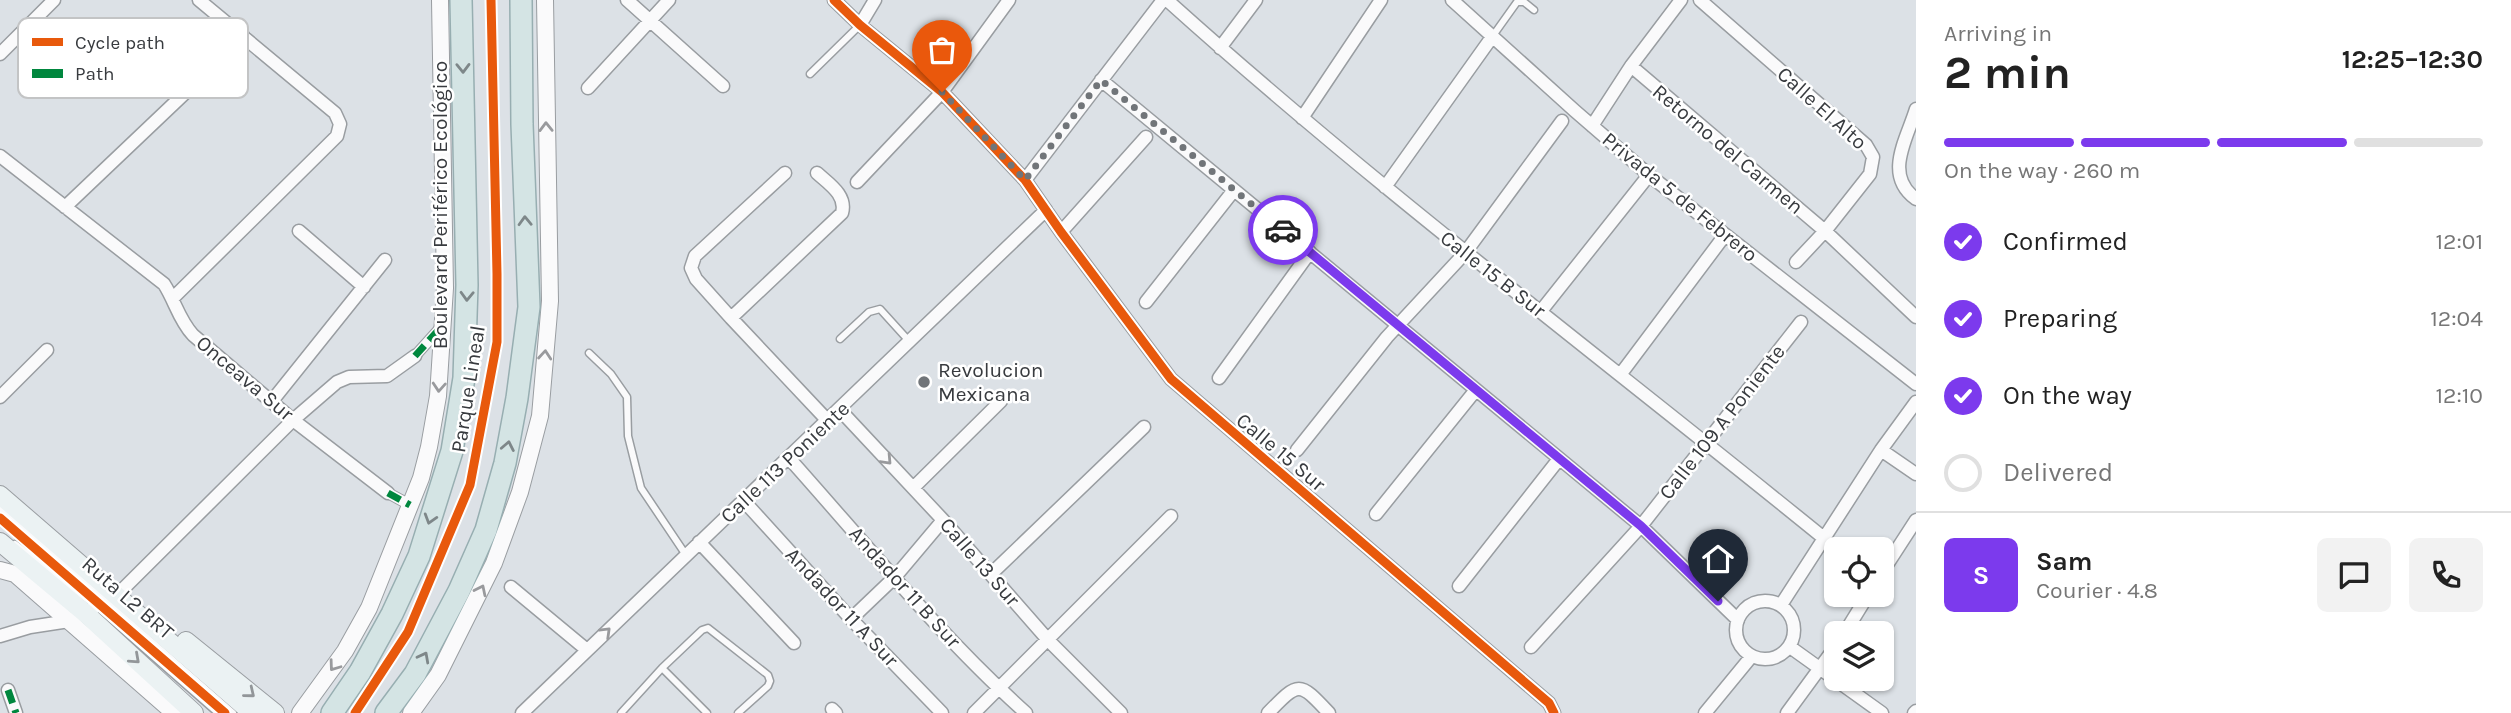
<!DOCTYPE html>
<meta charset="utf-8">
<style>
body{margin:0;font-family:Karla,sans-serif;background:#f2f2f2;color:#222;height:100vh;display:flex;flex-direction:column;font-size:26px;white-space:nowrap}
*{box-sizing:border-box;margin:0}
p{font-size:23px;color:#767676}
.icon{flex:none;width:38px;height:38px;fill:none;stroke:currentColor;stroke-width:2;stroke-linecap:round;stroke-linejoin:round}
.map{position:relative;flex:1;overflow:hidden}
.side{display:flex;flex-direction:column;background:#fff;width:595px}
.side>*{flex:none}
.controls{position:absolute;left:1824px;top:537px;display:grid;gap:14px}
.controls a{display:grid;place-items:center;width:70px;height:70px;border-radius:10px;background:#fff;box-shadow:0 2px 5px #0004;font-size:35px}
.pin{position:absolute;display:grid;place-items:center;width:60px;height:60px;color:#fff;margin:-72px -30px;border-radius:50% 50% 50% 0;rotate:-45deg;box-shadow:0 0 7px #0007}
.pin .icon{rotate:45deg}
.courier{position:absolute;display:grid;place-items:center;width:70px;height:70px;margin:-35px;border:5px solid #7c3aed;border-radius:50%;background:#fff;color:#222;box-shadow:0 2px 9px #0007}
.headline em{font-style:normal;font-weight:700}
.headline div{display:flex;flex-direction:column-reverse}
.headline{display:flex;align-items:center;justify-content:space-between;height:119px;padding:0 28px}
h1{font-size:46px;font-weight:700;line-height:52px}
.bar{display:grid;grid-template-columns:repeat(4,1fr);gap:10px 7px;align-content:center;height:84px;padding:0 28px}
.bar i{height:9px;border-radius:5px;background:#e0e0e0}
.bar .active{background:#7c3aed}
.bar p{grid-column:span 4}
.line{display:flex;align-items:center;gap:18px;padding:0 28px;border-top:2px solid #e0e0e0}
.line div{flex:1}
.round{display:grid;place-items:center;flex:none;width:74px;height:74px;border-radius:10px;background:#f2f2f2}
ol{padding:0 28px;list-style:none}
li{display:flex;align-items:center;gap:21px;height:77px}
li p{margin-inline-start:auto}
li .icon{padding:7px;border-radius:50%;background:#7c3aed;color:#fff;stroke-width:4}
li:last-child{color:#767676}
li i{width:38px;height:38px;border:4px solid #e0e0e0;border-radius:50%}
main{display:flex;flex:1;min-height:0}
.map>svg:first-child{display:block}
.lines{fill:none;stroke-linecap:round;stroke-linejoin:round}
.service-casing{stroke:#999da1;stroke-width:9}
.pedestrian-casing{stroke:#999da1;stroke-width:12}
.minor-casing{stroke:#999da1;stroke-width:15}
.tertiary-casing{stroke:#999da1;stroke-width:18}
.secondary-casing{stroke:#999da1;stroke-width:20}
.trunk-casing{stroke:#97aeb1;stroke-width:24}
.service{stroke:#fafafb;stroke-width:6}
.pedestrian{stroke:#fafafb;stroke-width:10}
.minor{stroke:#fafafb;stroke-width:12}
.tertiary{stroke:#fafafb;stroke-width:16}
.secondary{stroke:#ebf2f3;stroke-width:18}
.trunk{stroke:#d4e4e4;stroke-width:21}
.quiet{stroke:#00873e;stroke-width:7;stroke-dasharray:14 7;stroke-linecap:butt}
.cycleway-casing{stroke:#fff;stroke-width:13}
.cycleway{stroke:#e8590c;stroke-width:9}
.oneway{stroke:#7e8789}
.oneway2{stroke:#999a9d}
.oneway3{stroke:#929699}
.done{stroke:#717579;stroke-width:7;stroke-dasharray:0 12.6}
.route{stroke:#7c3aed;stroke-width:9}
.poi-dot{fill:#717579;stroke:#fff;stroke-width:2.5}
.labels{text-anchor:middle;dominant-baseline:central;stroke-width:5;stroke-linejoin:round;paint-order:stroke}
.street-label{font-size:21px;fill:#383b3f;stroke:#fff}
.poi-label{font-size:21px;fill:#383b3f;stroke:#fff;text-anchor:start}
.key{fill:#fff;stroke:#c3c4c5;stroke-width:2}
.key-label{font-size:19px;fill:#383b3f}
</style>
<main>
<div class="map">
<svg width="1916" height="713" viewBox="0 0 1916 713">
<rect width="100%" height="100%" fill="#dce1e6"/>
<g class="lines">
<defs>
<path id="service" d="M1492,37l25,-35h7l10,8
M810,74l50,-49
M840,339l29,-27 11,-3 29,32
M589,353l22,21 16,23 1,39 13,52 45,67
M0,508l233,205
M15,544l82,63 121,106
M662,668l45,45
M621,713l41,-45 40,-38 6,-2 60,47 2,6 -2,5 -30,27"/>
<path id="pedestrian" d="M415,356l27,-30
M388,493l22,12"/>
<path id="minor" d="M627,0l96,86
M834,0l26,25 82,67 83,88 36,52 110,147 378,324 5,10
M1167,0c211,190 438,360 658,539
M1452,0l123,111 74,64 267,209
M1700,0l166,145 7,12 -3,17 -45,57 -29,31
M860,25l15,-25
M1220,48l36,-48
M0,54l54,-54
M1631,66l194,165 91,86
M1101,80l540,446 97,94
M588,88l81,-88
M1916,109c-9,30 -33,66 0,90
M1302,118l79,-118
M1592,126l39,-60 50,-66
M0,156l164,128c11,17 15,36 29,51l100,85 95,73
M785,173l-90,83 -4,12 5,11 35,39 97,103
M1025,180l138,-180
M857,182l85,-90 67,-92
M1385,187l107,-150
M65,207l179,-170
M299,231l65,56
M1061,232l85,-95
M173,298l164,-162 3,-12 -5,-11 -136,-113
M1146,302l88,-112
M1541,311l108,-136
M731,318l111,-105c5,-18 -13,-29 -25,-40
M1620,375l105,-140
M1219,378l91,-126
M0,397l47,-47
M272,401l113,-141
M840,410l103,110 106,121 72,72
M1297,450l90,-113 78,-84 97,-132
M1881,450l35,24
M788,457c76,85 153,180 238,256
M913,488l88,-87
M743,500l108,119 91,94
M1376,514l99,-123
M699,542l95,101
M991,574l153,-147
M1881,574l35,-54
M1459,586l100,-127
M511,587l76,63
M1736 630a29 29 0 1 1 58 0a29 29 0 1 1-58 0Z
M1781,605l100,-155 35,-48
M851,619l44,-42 48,-57
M1844,634l24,-39
M0,636l30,-9 39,-6 47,-25 177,-176 44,-38 12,-5 38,-1 28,-20
M1531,647l110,-121 160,-204
M1790,647l92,66
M8,690l8,23
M832,709l4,4
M522,713l524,-503
M974,713l197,-197
M1268,713c31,-32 31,-32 61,0
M1705,713l46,-56
M1787,713l49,-67
M1914,713l2,-2"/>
<path id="tertiary" d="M0,570l15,4 159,139
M300,713l45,-62 24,-43 52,-130 8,-31 9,-51 7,-108 -5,-288
M411,713l27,-38 56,-112 26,-71 20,-76 10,-115 -5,-301"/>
<path id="secondary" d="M0,495l252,218
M0,542l85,71 109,100
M186,641l89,72"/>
<path id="trunk" d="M332,713l28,-41 32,-58 27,-58 33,-105 12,-73 3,-93 -6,-285
M386,713l29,-39 44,-83 27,-61 19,-67 12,-65 12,-91 -7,-183 -1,-124"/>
</defs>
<use href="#service" class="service-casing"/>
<use href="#pedestrian" class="pedestrian-casing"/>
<use href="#minor" class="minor-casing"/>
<use href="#tertiary" class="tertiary-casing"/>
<use href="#secondary" class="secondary-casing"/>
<use href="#trunk" class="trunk-casing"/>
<use href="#service" class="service"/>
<use href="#pedestrian" class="pedestrian"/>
<use href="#minor" class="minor"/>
<use href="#tertiary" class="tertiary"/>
<use href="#secondary" class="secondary"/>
<use href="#trunk" class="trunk"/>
<path class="quiet" d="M415,356l27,-30
M388,493l22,12
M8,690l8,23"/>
<defs>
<path id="cycleway" d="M834,0l26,25 82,67 83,88 36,52 110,147 378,324 5,10
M0,518l225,195
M355,713l53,-81 62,-147 27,-143v-68l-6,-274"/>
</defs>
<use href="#cycleway" class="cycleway-casing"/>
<use href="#cycleway" class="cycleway"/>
</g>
<defs><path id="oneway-chevron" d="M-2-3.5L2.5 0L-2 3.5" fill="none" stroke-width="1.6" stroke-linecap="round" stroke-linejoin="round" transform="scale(1.75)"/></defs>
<g class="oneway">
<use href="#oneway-chevron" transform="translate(463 68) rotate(89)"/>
<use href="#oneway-chevron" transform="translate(525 221) rotate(-92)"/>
<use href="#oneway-chevron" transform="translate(467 296) rotate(92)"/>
<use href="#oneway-chevron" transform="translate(508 446) rotate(-79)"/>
<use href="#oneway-chevron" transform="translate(430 519) rotate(107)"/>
<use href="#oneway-chevron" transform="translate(424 657) rotate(-62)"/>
</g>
<g class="oneway2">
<use href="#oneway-chevron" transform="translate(546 127) rotate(-91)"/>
<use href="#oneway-chevron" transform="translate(545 355) rotate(-85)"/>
<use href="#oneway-chevron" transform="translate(439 387) rotate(94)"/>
<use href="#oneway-chevron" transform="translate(887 460) rotate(47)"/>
<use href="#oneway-chevron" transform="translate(481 590) rotate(-64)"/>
<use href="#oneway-chevron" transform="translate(606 632) rotate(-44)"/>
<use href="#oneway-chevron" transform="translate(334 666) rotate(126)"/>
</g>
<g class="oneway3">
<use href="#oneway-chevron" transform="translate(135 659) rotate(42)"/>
<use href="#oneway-chevron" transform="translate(250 693) rotate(39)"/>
</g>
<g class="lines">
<path class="done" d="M942,92l83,88 76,-100 182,150"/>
<path class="route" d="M1283,230l358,296 77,75"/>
</g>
<circle class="poi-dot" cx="924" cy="382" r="7"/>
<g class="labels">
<g class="street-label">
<text transform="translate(1822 108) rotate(42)">Calle El Alto</text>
<text transform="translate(1728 149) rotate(40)">Retorno del Carmen</text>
<text transform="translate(1680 197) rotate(39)">Privada 5 de Febrero</text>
<text transform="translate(440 205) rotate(-90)">Boulevard Periférico Ecológico</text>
<text transform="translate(1493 274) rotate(38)">Calle 15 B Sur</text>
<text transform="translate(245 378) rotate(40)">Onceava Sur</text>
<text transform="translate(468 389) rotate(-81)">Parque Lineal</text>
<text transform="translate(1722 422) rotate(-52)">Calle 109 A Poniente</text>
<text transform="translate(1281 452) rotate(40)">Calle 15 Sur</text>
<text transform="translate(785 462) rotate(-43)">Calle 113 Poniente</text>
<text transform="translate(980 562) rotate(49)">Calle 13 Sur</text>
<text transform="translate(905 587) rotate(48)">Andador 11 B Sur</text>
<text transform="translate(128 598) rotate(41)">Ruta L2 BRT</text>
<text transform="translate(842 607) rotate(47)">Andador 11 A Sur</text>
</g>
<g class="poi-label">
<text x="938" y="370">Revolucion<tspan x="938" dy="24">Mexicana</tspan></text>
</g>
</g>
<rect x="18" y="18" width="230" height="80" rx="10" class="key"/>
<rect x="32" y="38" width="31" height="8" fill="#e8590c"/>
<rect x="32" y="69" width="31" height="9" fill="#00873e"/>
<g class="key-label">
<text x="75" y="49">Cycle path</text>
<text x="75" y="80">Path</text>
</g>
</svg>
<div class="controls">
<a><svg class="icon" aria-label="locate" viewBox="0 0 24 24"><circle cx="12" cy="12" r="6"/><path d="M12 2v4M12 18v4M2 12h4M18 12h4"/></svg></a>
<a><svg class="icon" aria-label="layers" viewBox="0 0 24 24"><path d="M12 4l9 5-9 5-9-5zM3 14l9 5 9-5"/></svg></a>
</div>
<div class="pin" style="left:942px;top:92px;background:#ea580c"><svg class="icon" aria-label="bag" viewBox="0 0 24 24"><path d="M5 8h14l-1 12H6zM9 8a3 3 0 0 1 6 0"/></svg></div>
<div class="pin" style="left:1718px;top:601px;background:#1f2937"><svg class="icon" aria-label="home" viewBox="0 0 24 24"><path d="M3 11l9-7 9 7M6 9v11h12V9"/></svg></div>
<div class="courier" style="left:1283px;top:230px"><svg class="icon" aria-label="car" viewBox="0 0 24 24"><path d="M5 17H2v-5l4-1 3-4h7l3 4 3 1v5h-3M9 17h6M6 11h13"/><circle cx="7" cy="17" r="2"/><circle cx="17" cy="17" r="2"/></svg></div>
</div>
<section class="side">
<div class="headline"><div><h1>2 min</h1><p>Arriving in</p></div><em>12:25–12:30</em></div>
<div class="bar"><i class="active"></i><i class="active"></i><i class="active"></i><i></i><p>On the way · 260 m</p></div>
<ol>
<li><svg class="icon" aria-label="check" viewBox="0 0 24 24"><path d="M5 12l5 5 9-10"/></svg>Confirmed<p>12:01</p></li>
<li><svg class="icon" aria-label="check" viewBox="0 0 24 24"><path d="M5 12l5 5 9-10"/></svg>Preparing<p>12:04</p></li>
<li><svg class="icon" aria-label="check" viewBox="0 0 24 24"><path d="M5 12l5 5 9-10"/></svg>On the way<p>12:10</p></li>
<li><i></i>Delivered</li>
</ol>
<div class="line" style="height:126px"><b class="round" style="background:#7c3aed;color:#fff">S</b><div><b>Sam</b><p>Courier · 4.8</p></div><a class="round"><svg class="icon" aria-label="chat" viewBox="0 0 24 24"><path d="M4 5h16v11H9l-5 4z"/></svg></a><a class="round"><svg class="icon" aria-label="phone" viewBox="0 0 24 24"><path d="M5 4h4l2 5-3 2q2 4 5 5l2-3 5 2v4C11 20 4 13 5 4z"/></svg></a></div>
</section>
</main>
